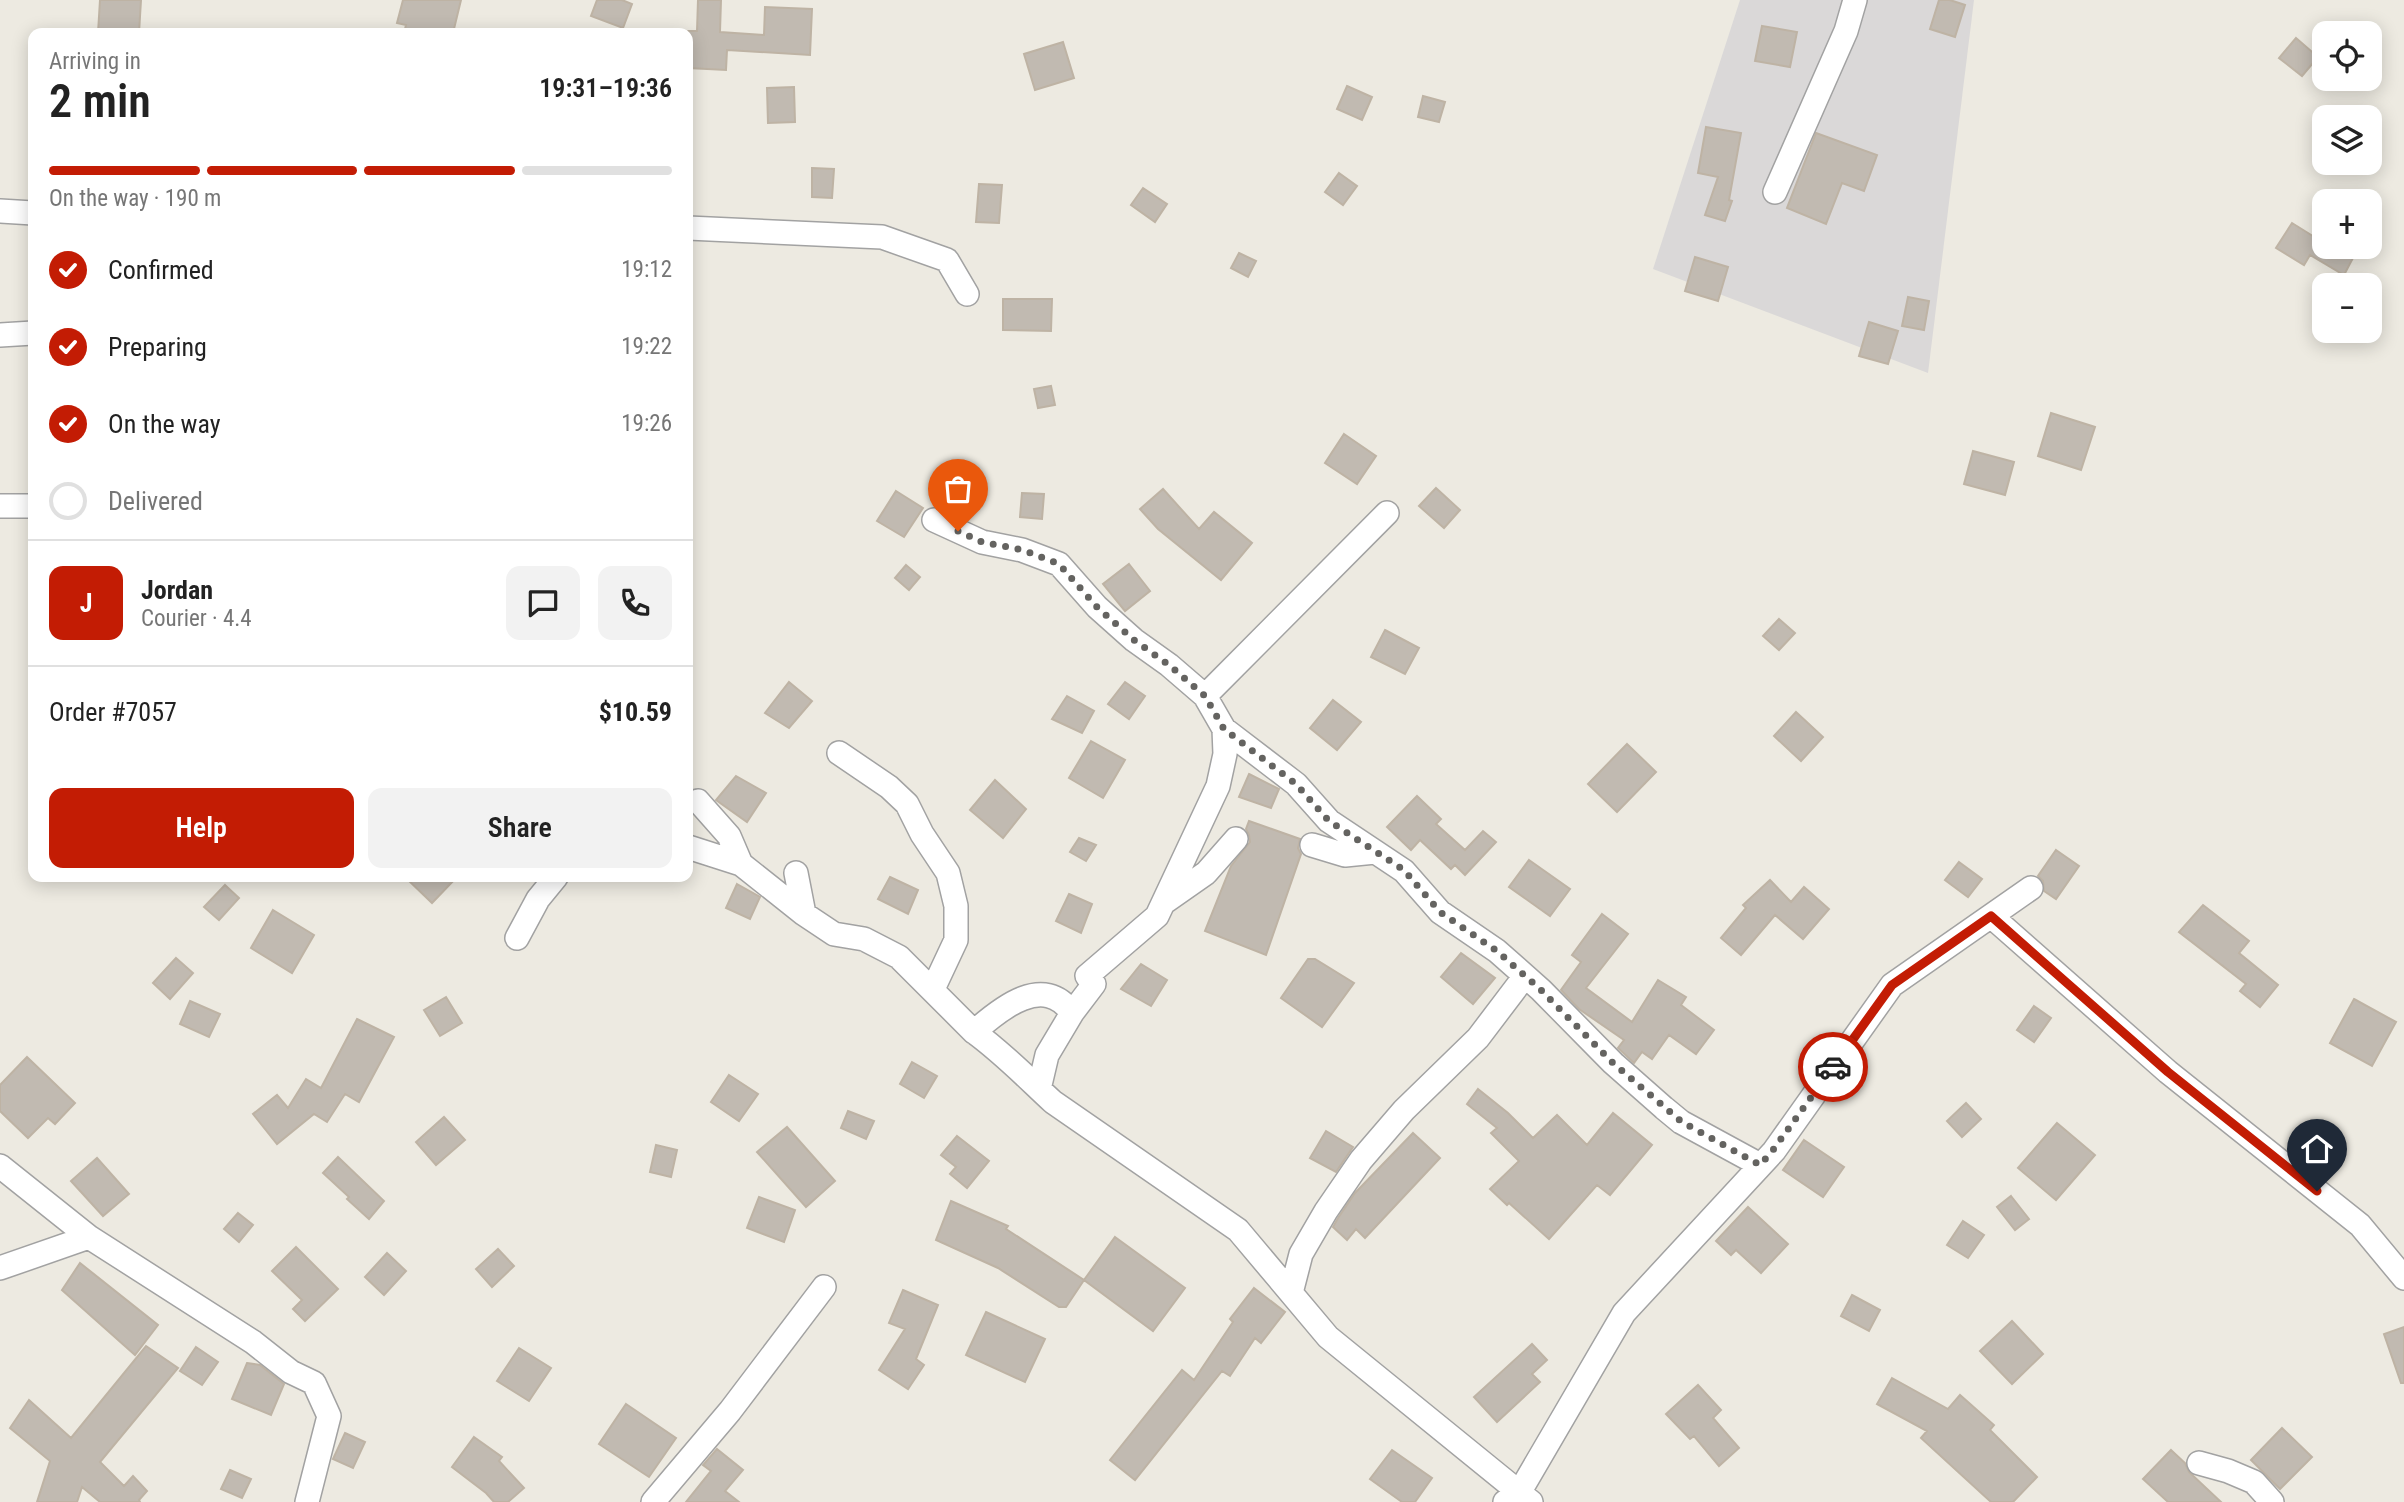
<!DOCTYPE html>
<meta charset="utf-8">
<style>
body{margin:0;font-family:"Roboto Condensed",sans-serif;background:#f2f2f2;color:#222;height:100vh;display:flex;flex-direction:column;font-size:26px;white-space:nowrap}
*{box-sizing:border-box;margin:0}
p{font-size:23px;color:#767676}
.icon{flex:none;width:38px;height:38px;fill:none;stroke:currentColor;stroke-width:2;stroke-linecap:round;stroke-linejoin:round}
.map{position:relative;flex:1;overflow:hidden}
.sheet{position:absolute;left:28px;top:28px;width:665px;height:854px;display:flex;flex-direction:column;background:#fff;border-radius:14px;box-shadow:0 4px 18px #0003}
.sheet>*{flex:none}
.buttons{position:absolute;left:2312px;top:21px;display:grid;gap:14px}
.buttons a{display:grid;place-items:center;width:70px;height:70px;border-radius:14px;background:#fff;box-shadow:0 4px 18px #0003;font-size:35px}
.pin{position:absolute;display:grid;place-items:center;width:60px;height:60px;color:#fff;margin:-72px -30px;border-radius:50% 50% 50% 0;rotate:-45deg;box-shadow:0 0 7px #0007}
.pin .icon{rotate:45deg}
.courier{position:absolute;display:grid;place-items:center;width:70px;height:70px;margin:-35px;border:5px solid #c31c04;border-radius:50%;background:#fff;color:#222;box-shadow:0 2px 9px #0007}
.summary em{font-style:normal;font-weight:600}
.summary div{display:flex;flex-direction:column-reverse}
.summary{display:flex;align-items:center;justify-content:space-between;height:119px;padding:0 21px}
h1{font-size:46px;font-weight:600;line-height:52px}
.bar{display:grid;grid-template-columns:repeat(4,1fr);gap:10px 7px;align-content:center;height:84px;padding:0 21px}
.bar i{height:9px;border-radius:5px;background:#e0e0e0}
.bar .active{background:#c31c04}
.bar p{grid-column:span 4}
.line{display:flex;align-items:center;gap:18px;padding:0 21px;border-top:2px solid #e0e0e0}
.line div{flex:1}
.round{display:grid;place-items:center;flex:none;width:74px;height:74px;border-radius:14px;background:#f2f2f2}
ol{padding:0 21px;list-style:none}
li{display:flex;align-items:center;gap:21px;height:77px}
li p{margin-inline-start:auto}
li .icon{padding:7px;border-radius:50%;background:#c31c04;color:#fff;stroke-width:4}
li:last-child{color:#767676}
li i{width:38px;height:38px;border:4px solid #e0e0e0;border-radius:50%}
.action{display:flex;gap:14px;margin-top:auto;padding:14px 21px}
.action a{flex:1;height:80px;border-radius:14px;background:#c31c04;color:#fff;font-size:28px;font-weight:600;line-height:80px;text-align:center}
.action a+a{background:#f2f2f2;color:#222}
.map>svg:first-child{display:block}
.residential{fill:#dad8d8}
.building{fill:#c1bab1;stroke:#beb3a4;stroke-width:2}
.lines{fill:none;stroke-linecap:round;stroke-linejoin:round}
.street-casing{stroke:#a2a2a2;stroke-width:26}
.street{stroke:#fff;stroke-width:23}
.done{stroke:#646360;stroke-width:7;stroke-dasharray:0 12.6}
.route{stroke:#c31c04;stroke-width:9}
</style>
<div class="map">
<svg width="2404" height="1502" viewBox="0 0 2404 1502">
<rect width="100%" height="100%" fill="#edeae1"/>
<path class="residential" d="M1740,0h234l-46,373 -275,-104z"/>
<path class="building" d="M100,0h41l-2,33h-41z
M403,0h58l-8,33h-49l2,-8 -9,-2z
M597,0h25l10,4 -9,24 -32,-12z
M698,0h23l-1,32 44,3 1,-28 47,2 -2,46 -83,-5 -1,20 -38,-2v-37h9z
M1939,0h11l15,5 -10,32 -25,-8z
M1762,26l35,6 -7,35 -35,-6z
M2296,38l22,19 -16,19 -23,-18z
M1063,42l11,36 -39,12 -11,-36z
M1347,86l25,11 -10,23 -25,-11z
M794,87l1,35 -27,1 -1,-35z
M1423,96l22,6 -6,20 -21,-5z
M1706,127l35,6 -12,67 3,1 -7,20 -20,-6 13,-38 -20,-4z
M1816,133l61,22 -13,36 -22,-8 -16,41 -39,-16z
M812,168l22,1 -2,29 -20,-1z
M1339,173l18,13 -14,19 -18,-13z
M979,184l23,1 -3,38 -23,-1z
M1143,188l24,16 -12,18 -24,-17z
M2292,223l32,20v4h13l17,9 -10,19 -34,-20 -6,10 -28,-17z
M1239,253l17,8 -8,16 -17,-9z
M1695,257l33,10 -10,34 -33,-10z
M1908,297l21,4 -5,29 -22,-4z
M1003,299h49l-1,32 -48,-1z
M1869,322l29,9 -10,33 -29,-8z
M1051,386l4,19 -17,3 -4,-19z
M2051,413l44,14 -14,43 -43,-14z
M1344,434l32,22 -19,28 -32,-21z
M1973,451l41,11 -9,33 -41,-11z
M1436,488l24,22 -16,18 -25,-22z
M1163,489l36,40 15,-17 38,31 -31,37 -63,-51 -18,-20z
M896,491l27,17 -19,29 -27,-16z
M1022,493l22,1 -2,25 -22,-2z
M1129,564l21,27 -25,20 -22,-27z
M906,565l14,12 -11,13 -14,-12z
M1779,619l16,14 -16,17 -16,-14z
M1385,630l34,18 -14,26 -34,-17z
M789,682l23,19 -23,27 -24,-15z
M1125,682l20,14 -16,23 -21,-15z
M1067,696l27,15 -12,22 -30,-14z
M1333,700l28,22 -24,28 -27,-22z
M1796,712l27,25 -22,24 -27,-25z
M1091,741l34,19 -22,38 -34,-20z
M1627,744l29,28 -39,40 -29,-28z
M1249,774l30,15 -8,19 -32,-11z
M736,776l30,17 -19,29 -31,-22z
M995,780l31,29 -23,29 -33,-28z
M1417,796l24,23 -5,5 29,26 18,-19 13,11 -31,33 -10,-10 -4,4 -31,-29 -9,10 -24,-23z
M1249,821l51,18 -2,9 3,6 -35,101 -61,-24 26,-65 19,-24 -1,-7 -3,-6z
M1079,838l17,7 -10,16 -16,-9z
M2056,850l23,16 -23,33 -12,-8 -1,-10 -5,-5z
M1529,860l41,29 -20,27 -41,-29z
M1959,862l23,17 -14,18 -23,-17z
M405,877h52l-25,26z
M890,877l28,13 -10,24 -30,-15z
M1770,880l21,22 13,-15 25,22 -26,30 -28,-24 -34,40 -20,-17 25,-30 -3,-3z
M737,884l23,13 -10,22 -24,-11z
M225,885l14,13 -20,22 -15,-13z
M1069,894l23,10 -11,29 -25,-12z
M2203,905l46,36 -10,12 39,32 -18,22 -20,-16 6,-7 -67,-52z
M273,910l41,25 -22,38 -41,-25z
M1602,914l26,20 -42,54 46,34 26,-42 28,17 -5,8 33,25 -18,24 -27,-19 -17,24 -10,-7 -8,11 -16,-15 6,-8 -45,-31 -18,-19 20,-28 -9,-7z
M1461,953l34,25 -22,26 -32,-27z
M176,958l17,15 -23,26 -17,-16z
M1308,959h7l39,24 -32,44 -41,-29z
M1141,964l26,16 -16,26 -30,-17z
M446,997l16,26 -22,13 -16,-26z
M2354,999l42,23 -24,44 -42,-23z
M190,1001l30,13 -11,23 -29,-13z
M2034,1006l17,12 -17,24 -17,-12z
M357,1019l37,18 -35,65 -14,-8 -18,28 -13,-8 -37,30 -24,-30 24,-19 11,13 18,-29 15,9z
M27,1057l48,46 -20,21 -7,-6 -20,20 -28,-27v-26z
M912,1062l25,14 -13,22 -24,-14z
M729,1075l29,19 -19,27 -28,-19z
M1478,1089l30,24 25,25 24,-23 30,30 26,-32 39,32 -42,50 -13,-10 -48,54 -40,-36 -2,2 -17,-16 29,-28 -28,-28 6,-5 -30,-24z
M1966,1103l15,16 -19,18 -15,-16z
M848,1111l26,10 -8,18 -25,-11z
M444,1117l21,23 -29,25 -20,-23z
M2057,1123l38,32 -39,45 -38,-32z
M787,1127l48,54 -29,26 -49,-55z
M1326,1131l27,16 -17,25 -26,-14z
M1413,1133l27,25 -75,80 -9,-9 -9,11 -14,-13 5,-9 17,-25z
M957,1136l32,25 -22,27 -17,-14 6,-7 -15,-12z
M1804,1140l40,27 -21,30 -40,-27z
M656,1145l21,5 -6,27 -21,-5z
M338,1157l46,44 -15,18 -22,-20 2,-2 -26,-24z
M97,1158l32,36 -26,22 -32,-35z
M2011,1196l18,23 -14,11 -18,-23z
M759,1197l36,13 -11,32 -37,-14z
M951,1201l57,25 -2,3 78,51 -18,27h-7l-61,-39 -62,-28z
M1748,1207l40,37 -27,29 -25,-23 -5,5 -15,-14z
M238,1213l15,12 -14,17 -15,-13z
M1963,1221l21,14 -16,23 -21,-13z
M1115,1237l70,51 -32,43 -69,-51z
M296,1247l42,42 -33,32 -12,-12 9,-9 -30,-29z
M498,1249l16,17 -22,21 -16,-18z
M387,1253l19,18 -22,24 -19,-18z
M80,1263l78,62 -23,30 -73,-65z
M1254,1288l31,24 -24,31 -6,-5 -25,38 -8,-5 -87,109 -25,-20 72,-90 12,10 39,-58 -3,-3z
M903,1290l35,15 -22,54 8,6 -16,24 -29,-19 26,-41 -16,-6z
M1852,1295l28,15 -11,21 -28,-15z
M986,1312l59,27 -20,43 -59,-27z
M2012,1321l31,33 -31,30 -32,-33z
M2404,1327v56h-3l-17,-49z
M1532,1344l15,16 -15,14 8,8 -43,40 -23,-25z
M146,1346l32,22 -78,94 24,24 9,-10 14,15 -8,9 1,2h-40l-18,-15 -5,15h-40l13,-41 -40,-33 19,-28 42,38z
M196,1347l22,15 -16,23 -22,-14z
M519,1348l32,20 -22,33 -32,-20z
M247,1363l13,2 24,19 -13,31 -39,-16z
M1892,1378l56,31 12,-14 34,30 -4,5 47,47 -24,25h-22l-70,-64 6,-7 -50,-27z
M1698,1385l23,25 -8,8 26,30 -20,18 -25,-30 -4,3 -24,-25z
M626,1404l50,34 -27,39 -50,-33z
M2282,1428l30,29 -32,32 -29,-29z
M345,1433l20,9 -12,26 -20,-9z
M474,1437l28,20 -3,4 25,27 -16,14h-14l-8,-9 -34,-26z
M717,1449l26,21 -18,21 14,11h-53l25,-31 -8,-6z
M1392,1450l40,28 -17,24h-13l-32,-23z
M2171,1450l14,13 4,9 32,30h-53l-25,-23z
M230,1470l21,9 -9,19 -21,-9z"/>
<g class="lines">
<defs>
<path id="street" d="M1775,192l71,-161 9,-31
M0,211l33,2
M688,228l194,9 65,23 20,34
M0,335l33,-2
M0,506h33
M934,520l48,22 40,8 37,14 38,43 37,33 35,25 36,31 19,33 1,25 -7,32 -61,130 -70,60 7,8 -22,29
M1205,696l182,-183
M1224,729l72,55 33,37 75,50 36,41 57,39 44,39 72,73 51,45 17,14 79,43
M839,753l50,34 18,17 15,30 26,39 8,33v34l-23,49
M698,801l31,35 12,28 63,50
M1312,845l33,10 30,-3
M688,847l53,17
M796,873l8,41 30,20 30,5 35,18 75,75
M1166,901l40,-28 30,-34
M1991,916l177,156 192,153 44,53
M517,938l21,-39 18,-22
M1039,1089l8,-34 25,-42c-28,-40 -71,-5 -98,19 29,21 53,46 79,70l185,128 90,107 203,165
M0,1166l89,71 164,105 38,30 23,11 15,33 -22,86
M0,1268l89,-31
M1291,1293l10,-39 25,-43 35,-51 43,-50 74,-72 47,-62
M2199,1463l29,8 26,11 18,20
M653,1502l77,-91 94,-124
M1505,1502l14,-9 105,-180 150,-162 118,-166 139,-97"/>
</defs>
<use href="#street" class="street-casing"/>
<use href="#street" class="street"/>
</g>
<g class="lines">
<path class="done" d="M958,531l24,11 41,8 36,14 38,43 37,33 35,25 36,31 19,33 72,55 33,37 75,49 36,42 57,39 44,39 72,73 69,59 78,43 13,-15 60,-83"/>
<path class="route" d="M1833,1067l59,-82 99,-69 177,156 149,119"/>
</g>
</svg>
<div class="buttons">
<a><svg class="icon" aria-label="locate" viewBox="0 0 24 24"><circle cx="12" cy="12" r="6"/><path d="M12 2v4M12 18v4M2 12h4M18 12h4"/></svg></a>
<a><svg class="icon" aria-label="layers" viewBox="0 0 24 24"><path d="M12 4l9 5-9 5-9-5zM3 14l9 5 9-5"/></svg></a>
<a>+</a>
<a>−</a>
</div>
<div class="pin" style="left:958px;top:531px;background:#ea580c"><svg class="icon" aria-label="bag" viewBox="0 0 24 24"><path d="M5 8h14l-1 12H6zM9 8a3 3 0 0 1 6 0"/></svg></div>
<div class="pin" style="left:2317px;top:1191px;background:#1f2937"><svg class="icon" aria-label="home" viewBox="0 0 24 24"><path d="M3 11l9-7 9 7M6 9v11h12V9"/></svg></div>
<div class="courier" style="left:1833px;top:1067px"><svg class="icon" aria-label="car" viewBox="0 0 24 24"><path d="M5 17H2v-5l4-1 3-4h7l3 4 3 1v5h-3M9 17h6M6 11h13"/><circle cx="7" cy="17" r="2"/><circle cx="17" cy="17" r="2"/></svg></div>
<section class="sheet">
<div class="summary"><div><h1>2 min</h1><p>Arriving in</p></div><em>19:31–19:36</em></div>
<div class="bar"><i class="active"></i><i class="active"></i><i class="active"></i><i></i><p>On the way · 190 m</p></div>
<ol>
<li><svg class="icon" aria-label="check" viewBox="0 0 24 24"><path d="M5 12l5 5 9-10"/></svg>Confirmed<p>19:12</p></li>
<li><svg class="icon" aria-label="check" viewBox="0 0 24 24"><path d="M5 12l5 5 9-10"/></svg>Preparing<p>19:22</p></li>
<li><svg class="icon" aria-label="check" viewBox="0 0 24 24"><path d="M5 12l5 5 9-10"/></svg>On the way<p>19:26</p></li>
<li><i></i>Delivered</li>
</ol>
<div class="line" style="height:126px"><b class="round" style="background:#c31c04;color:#fff">J</b><div><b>Jordan</b><p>Courier · 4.4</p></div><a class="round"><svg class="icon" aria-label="chat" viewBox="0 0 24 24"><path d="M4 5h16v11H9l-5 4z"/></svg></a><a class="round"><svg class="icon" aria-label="phone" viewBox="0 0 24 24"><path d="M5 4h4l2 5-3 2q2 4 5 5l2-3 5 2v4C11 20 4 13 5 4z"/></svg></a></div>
<div class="line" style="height:91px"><div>Order #7057</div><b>$10.59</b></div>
<div class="action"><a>Help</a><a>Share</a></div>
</section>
</div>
